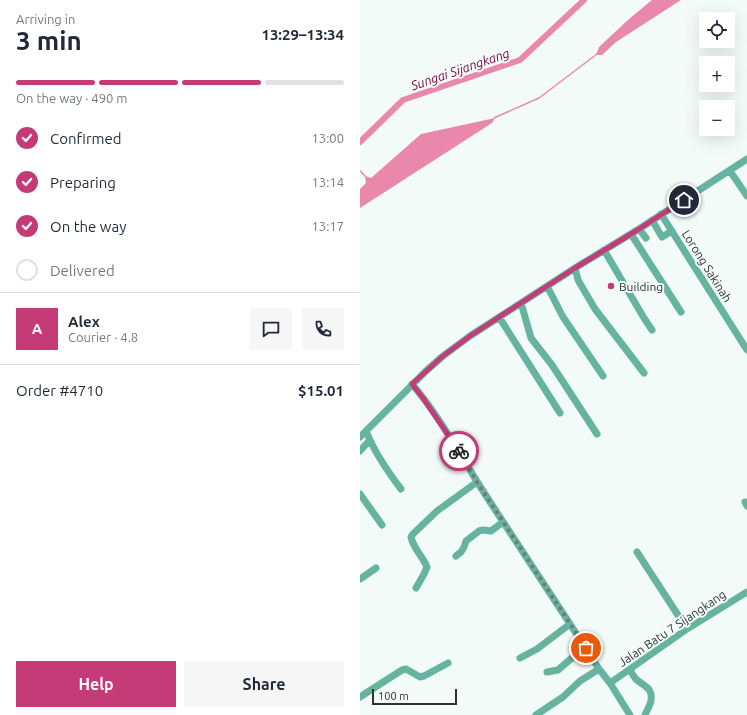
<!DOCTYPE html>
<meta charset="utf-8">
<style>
body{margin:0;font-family:Ubuntu,sans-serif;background:#f6f6f7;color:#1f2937;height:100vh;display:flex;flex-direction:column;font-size:15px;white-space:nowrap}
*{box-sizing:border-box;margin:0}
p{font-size:13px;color:#747a83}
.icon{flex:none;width:22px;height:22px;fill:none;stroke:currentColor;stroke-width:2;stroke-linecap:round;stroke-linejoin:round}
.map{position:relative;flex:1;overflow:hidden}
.details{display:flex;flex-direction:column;background:#fff;width:360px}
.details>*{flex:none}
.buttons{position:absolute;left:339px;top:12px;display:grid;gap:8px}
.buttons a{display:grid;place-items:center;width:36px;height:36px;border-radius:0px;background:#fff;box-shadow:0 4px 16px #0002;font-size:20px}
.scale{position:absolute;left:12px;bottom:10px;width:85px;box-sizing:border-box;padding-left:4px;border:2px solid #2f3231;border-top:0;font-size:11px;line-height:14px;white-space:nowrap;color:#2f3231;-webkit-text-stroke:3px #f2fbf8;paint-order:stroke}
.pin{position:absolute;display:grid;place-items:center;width:34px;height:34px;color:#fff;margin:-17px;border:2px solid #fff;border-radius:50%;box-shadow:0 1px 4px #0007}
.courier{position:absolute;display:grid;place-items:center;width:40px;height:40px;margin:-20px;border:3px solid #c43b78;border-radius:50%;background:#fff;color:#222;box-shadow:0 1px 5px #0007}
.head em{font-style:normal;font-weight:600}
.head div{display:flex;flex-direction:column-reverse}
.head{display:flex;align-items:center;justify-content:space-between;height:68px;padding:0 16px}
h1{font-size:26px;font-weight:600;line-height:30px}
.bar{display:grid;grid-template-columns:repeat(4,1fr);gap:6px 4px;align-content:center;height:48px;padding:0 16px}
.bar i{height:5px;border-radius:3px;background:#e0e1e3}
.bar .current{background:#c43b78}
.bar p{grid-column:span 4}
.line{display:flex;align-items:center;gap:10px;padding:0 16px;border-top:1px solid #e0e1e3}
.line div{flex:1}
.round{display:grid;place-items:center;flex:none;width:42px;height:42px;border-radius:0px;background:#f6f6f7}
ol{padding:0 16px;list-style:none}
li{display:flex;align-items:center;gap:12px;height:44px}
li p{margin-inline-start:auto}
li .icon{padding:4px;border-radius:50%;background:#c43b78;color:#fff;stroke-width:4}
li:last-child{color:#747a83}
li i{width:22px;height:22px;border:2px solid #e0e1e3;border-radius:50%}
.cta{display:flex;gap:8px;margin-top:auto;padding:8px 16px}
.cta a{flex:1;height:46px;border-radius:0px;background:#c43b78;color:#fff;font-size:16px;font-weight:600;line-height:46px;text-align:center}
.cta a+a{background:#f6f6f7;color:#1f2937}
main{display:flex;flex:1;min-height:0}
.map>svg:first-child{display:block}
.water{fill:#ea88ac}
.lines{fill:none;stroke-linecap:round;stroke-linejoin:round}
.stream{stroke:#ea88ac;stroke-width:1.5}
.canal{stroke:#ea88ac;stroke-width:6}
.minor{stroke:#66b4a0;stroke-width:7}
.done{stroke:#737877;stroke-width:4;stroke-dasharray:0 7.2}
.route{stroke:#c43b78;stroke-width:5}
.poi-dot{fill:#c43b78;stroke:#f2fbf8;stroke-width:1.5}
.labels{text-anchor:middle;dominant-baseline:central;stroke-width:4;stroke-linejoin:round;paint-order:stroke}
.street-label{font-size:12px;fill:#2f3231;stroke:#f2fbf8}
.poi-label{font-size:12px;fill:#2f3231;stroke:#f2fbf8;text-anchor:start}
.water-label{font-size:13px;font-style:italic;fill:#7b0043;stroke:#f2fbf8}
</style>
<main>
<section class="details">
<div class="head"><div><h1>3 min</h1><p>Arriving in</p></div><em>13:29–13:34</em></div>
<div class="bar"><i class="current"></i><i class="current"></i><i class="current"></i><i></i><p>On the way · 490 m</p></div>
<ol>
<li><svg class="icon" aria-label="check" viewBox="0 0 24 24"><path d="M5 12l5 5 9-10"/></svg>Confirmed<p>13:00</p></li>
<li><svg class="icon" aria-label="check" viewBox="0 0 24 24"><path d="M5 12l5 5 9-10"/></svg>Preparing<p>13:14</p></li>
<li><svg class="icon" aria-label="check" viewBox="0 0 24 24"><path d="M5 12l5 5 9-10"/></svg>On the way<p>13:17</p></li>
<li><i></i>Delivered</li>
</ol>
<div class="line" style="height:72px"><b class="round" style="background:#c43b78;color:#fff">A</b><div><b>Alex</b><p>Courier · 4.8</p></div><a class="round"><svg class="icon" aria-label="chat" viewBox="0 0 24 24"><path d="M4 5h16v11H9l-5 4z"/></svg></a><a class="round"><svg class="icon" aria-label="phone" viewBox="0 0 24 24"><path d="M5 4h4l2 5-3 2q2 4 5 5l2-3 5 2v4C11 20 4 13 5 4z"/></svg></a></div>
<div class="line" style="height:52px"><div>Order #4710</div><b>$15.01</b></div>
<div class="cta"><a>Help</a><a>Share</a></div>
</section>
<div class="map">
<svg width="387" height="715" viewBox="0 0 387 715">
<rect width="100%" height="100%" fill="#f2fbf8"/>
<path class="water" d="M292,0h29l-65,42 -14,13h-6l3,-8 30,-28z
M135,118l-3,5 -132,85v-19l6,-6 -1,-7 6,2 50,-44z"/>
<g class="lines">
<path class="stream" d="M134,118l45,-20 58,-44
M0,171l5,5"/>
<path class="canal" d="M0,142l43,-42 117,-40 64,-60"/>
<path class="minor" d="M370,171l17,25
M301,214l86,136
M292,220l10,17 10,-6
M279,229l7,9
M271,234l50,78
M244,250l40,68 8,12
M215,268l3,12 17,29 49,64
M187,286l16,31 40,59
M161,303l10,35 21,27 45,69
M139,317l61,96
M52,384c28,33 48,71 71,107 38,59 78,118 116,178l11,14 20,32
M6,431c8,20 22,41 35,58
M0,437l67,-67 16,-14 27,-20 105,-68 64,-39 108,-70
M0,451l10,-11
M0,494l22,31
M385,502l2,4
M277,552l50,77
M96,556l5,-4 3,-5 2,-6 13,-10 4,-1 8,1 12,-9
M0,579l16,-11
M56,588l8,-14 3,-7c-4,-10 -14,-19 -16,-30l2,-3 24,-23 40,-29
M160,658l17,-9 33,-25
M270,670c2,3 4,8 7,10 7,6 16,8 14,20 0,4 -4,10 -6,15
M187,672l11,-2 15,-13 13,-9
M250,683l77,-54 60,-37
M0,697l42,-27 4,-1 14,8 4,-1 24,-13
M176,715l27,-18 17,-16 19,-12"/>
</g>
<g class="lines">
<path class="done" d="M99,451l18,31 109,166"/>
<path class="route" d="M99,451l-36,-53 -11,-14 31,-28 27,-20 105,-68 64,-39 45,-29"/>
</g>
<circle class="poi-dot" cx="251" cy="286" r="4"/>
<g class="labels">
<g class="street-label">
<text transform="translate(347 266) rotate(58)">Lorong Sakinah</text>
<text transform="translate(312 628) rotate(-34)">Jalan Batu 7 Sijangkang</text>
</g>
<g class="poi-label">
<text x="259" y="286">Building</text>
</g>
<g class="water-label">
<text transform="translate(100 69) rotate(-19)">Sungai Sijangkang</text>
</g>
</g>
</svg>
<div class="buttons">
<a><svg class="icon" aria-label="locate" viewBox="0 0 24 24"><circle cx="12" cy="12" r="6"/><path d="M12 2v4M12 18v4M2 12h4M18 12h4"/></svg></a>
<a>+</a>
<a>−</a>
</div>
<div class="scale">100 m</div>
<div class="pin" style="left:226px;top:648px;background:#ea580c"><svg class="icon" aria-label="bag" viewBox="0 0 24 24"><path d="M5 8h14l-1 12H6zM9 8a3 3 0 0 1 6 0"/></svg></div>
<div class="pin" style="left:324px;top:200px;background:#1f2937"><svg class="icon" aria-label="home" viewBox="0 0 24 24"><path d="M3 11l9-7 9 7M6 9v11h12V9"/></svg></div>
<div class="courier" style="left:99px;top:451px"><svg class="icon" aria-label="bike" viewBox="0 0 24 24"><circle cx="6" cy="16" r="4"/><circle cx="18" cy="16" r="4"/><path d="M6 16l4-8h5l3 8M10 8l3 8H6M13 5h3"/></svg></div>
</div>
</main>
